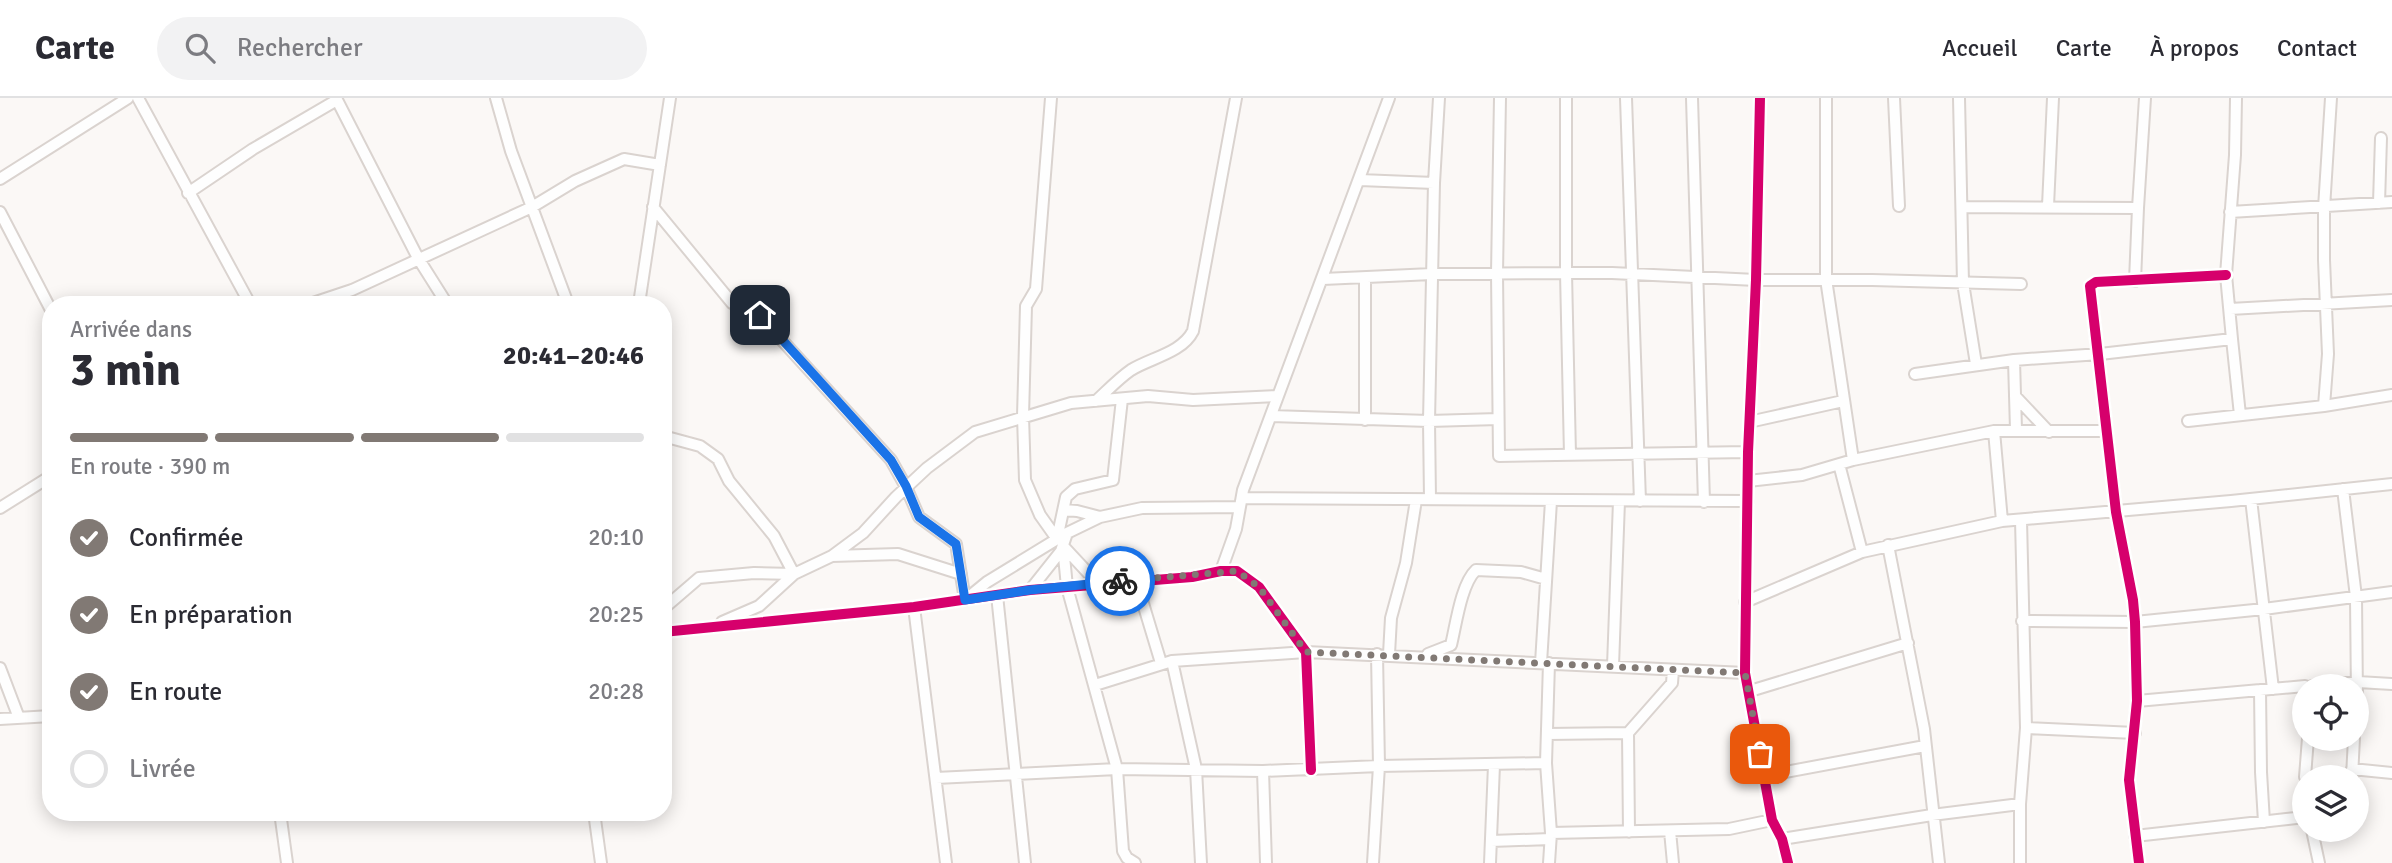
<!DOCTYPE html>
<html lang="fr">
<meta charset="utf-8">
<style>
body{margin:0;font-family:Signika,sans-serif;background:#f2f2f3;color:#2b2b33;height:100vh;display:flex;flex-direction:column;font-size:26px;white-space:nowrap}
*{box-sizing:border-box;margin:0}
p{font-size:23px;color:#7c7c81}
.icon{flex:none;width:38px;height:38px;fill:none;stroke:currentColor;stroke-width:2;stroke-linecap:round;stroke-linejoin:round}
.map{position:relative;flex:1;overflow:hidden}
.details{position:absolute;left:42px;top:198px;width:630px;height:525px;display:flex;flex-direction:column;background:#fff;border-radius:28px;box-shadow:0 4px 18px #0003}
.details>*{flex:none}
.controls{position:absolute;left:2292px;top:576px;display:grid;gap:14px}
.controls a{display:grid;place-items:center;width:77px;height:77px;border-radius:50%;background:#fff;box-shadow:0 4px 18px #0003;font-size:35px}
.pin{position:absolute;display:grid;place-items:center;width:60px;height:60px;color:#fff;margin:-30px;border-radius:14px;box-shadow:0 4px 10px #0006}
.courier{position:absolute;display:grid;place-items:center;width:70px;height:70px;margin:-35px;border:5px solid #1a73e8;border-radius:50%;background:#fff;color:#222;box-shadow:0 2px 9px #0007}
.head em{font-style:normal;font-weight:700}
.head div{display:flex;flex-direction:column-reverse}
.head{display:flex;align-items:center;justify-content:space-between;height:119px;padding:0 28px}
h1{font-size:46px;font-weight:700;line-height:52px}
.bar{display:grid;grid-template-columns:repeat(4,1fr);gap:10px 7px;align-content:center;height:84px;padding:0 28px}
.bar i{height:9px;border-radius:5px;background:#e1e1e2}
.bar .active{background:#817974}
.bar p{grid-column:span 4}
ol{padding:0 28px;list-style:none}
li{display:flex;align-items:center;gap:21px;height:77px}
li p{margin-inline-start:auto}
li .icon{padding:7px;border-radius:50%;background:#817974;color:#fff;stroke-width:4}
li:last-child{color:#7c7c81}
li i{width:38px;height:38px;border:4px solid #e1e1e2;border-radius:50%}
header{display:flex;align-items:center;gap:42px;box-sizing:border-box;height:98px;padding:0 35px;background:#fff;border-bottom:2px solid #e1e1e2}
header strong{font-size:33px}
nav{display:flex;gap:38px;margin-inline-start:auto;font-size:24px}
.search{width:490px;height:63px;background:#f2f2f3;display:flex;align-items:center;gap:18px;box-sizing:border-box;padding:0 24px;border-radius:38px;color:#7c7c81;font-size:26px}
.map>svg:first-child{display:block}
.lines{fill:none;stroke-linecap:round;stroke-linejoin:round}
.street-casing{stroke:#dad3cf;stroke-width:14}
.street{stroke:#fefefe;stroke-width:10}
.cycleway-casing{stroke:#fff;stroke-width:15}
.cycleway{stroke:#d6006c;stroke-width:10}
.done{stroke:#817974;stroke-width:7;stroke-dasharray:0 12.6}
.route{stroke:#1a73e8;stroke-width:9}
</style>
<header>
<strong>Carte</strong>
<div class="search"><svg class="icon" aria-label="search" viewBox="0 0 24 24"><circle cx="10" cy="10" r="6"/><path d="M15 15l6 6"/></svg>Rechercher</div>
<nav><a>Accueil</a><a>Carte</a><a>À propos</a><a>Contact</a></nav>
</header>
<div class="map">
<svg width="2392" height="765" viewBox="0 0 2392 765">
<rect width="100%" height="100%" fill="#fbf8f6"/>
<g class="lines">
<defs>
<path id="street" d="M138,0l112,206
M336,0l82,160 29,46
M496,0l15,53 57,153
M1051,0l-15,191 -10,17 -3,110 2,64 15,35 17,24
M1439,0l-5,85 -5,238 69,-2
M1500,0l-3,175 2,183 249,-4
M1626,0l14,403
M1692,0l12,404
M1760,0l-4,182 -8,172 -3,221 27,147 10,19 6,24
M1826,0v181l27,181
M1894,0l5,108
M1959,0l4,185 13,81
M0,81l128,-81
M1360,82l74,3
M188,95l65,-44 84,-49
M2379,105l2,-65
M2048,108l5,-108
M653,109l79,96 27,12 132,145 15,27 13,30 37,27 9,56 22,-18 80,-49
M1963,109l175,1 7,-110
M0,114l51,98
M2230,114l162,-10
M1323,181l109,-5 134,-1v-175
M2135,183l3,-73
M310,206l42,-14 180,-83 43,-26 49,-22 36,6
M639,206l31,-206
M2230,211l162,-9
M2232,241l-6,-64 9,-120 1,-57
M2014,262l2,70
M1915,276l99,-14 86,-6 132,-15 8,76
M2015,298l34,36
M1096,303c11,-10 22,-22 35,-31 19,-12 51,-17 62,-39l43,-233
M2324,308l4,-52 -4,-94v-52l7,-110
M1271,318l158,5 1,78
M1365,322v-142
M2188,323l136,-15 68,-11
M1749,324l94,-21
M1994,333l8,90
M663,338l37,10 18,13 11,22 45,55 20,38
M1570,357l-4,-182h46l144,7h116l149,4
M1839,366l23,88
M1748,383l54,-6 51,-15 141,-29h113
M2343,391l13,108 1,101
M1242,400l506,3
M2251,401l22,190
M0,410l51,-32
M1064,412l13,1 23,6
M1057,441l9,-42 9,-8 38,-9 9,-81
M1888,447l36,184 15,134
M1063,448l4,41 50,182 6,82 4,7 8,5
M1063,448l27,29 14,8
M832,458l66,-2 63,20
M1221,473l15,-42 7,-39 146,-392
M1136,482l25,83
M1030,492l31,-39 6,-18 33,-16 42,-9 98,-1
M997,497l28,268
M1745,504l117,-50 140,-31 229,-20 161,-17
M914,509l32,256
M663,511l36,-31 55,-5 40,1
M2022,523l113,1 129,-13 128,-17
M722,524l37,-16 35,-32 38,-18 31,-23 33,-36 31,-29 48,-36 96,-29 77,-7 45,4 85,-4
M663,534l251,-25 116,-17 162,-13 29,-6h16l22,16 47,65 5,118
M1389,556l2,-36 15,-55 10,-63
M1428,556l23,-9c5,-20 10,-61 25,-75l45,2 25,7
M1172,563l24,108 5,94
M1541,565l10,-162
M1613,568l6,-165
M0,570l19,50
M1095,587l77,-24 134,-9 439,21
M2312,588l46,-4 34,2
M2260,592l1,82 3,50
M1750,593l158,-48
M2137,603l168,-15
M0,621l51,-3
M2026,630l109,5
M1547,636l81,-1
M2352,671l40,4
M1263,673l3,92
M1764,678l161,-30
M2305,679l3,-39
M2352,679l2,-39
M936,680l181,-9 146,2 116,-5 167,-3
M280,714l7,51
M594,714l7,51
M2312,732l7,33
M1670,733l3,32
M1629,734l-1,-99 44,-50 1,-13
M1551,735l178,-4 43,-9
M2135,738l170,-19
M1782,741l150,-24 88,-11
M1491,743l59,-2
M1373,765l6,-97 -2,-112
M1490,765l4,-98
M1549,765l2,-30 -5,-70 3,-100
M2020,765v-59l6,-76 -5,-208
M2139,765l-10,-83 8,-79 -2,-79 -2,-22 -17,-88 -26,-226 6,-4 130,-7"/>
</defs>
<use href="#street" class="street-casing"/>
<use href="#street" class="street"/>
<defs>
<path id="cycleway" d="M1760,0l-4,182 -8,172 -3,221 27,147 10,19 6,24
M663,534l251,-25 116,-17 162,-13 29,-6h16l22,16 47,65 5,118
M2139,765l-10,-83 8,-79 -2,-79 -2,-22 -17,-88 -26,-226 6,-4 130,-7"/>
</defs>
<use href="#cycleway" class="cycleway-casing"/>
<use href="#cycleway" class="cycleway"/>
</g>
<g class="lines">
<path class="done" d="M1120,483l117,-10 22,16 47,65 439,21 15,81"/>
<path class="route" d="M760,217l131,145 15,26 13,31 37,27 9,56 65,-10 90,-9"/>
</g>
</svg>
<div class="controls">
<a><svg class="icon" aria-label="locate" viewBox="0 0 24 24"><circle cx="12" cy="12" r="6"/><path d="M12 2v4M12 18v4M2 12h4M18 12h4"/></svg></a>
<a><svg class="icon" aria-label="layers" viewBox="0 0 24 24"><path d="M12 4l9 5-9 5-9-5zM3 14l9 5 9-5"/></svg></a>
</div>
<div class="pin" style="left:1760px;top:656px;background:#ea580c"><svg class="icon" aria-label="bag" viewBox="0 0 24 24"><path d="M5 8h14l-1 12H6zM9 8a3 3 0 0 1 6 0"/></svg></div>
<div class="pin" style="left:760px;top:217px;background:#1f2937"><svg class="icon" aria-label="home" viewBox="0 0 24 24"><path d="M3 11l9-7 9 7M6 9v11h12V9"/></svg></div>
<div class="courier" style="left:1120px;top:483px"><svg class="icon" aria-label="bike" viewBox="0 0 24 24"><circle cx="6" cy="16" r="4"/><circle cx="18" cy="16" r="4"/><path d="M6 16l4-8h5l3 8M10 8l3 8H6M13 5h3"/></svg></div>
<section class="details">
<div class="head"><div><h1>3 min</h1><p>Arrivée dans</p></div><em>20:41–20:46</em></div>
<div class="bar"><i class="active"></i><i class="active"></i><i class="active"></i><i></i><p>En route · 390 m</p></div>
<ol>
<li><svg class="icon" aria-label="check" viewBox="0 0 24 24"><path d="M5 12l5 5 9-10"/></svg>Confirmée<p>20:10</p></li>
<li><svg class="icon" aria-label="check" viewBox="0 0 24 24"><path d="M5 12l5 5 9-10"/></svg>En préparation<p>20:25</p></li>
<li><svg class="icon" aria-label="check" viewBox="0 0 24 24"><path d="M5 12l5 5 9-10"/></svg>En route<p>20:28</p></li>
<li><i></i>Livrée</li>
</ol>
</section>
</div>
